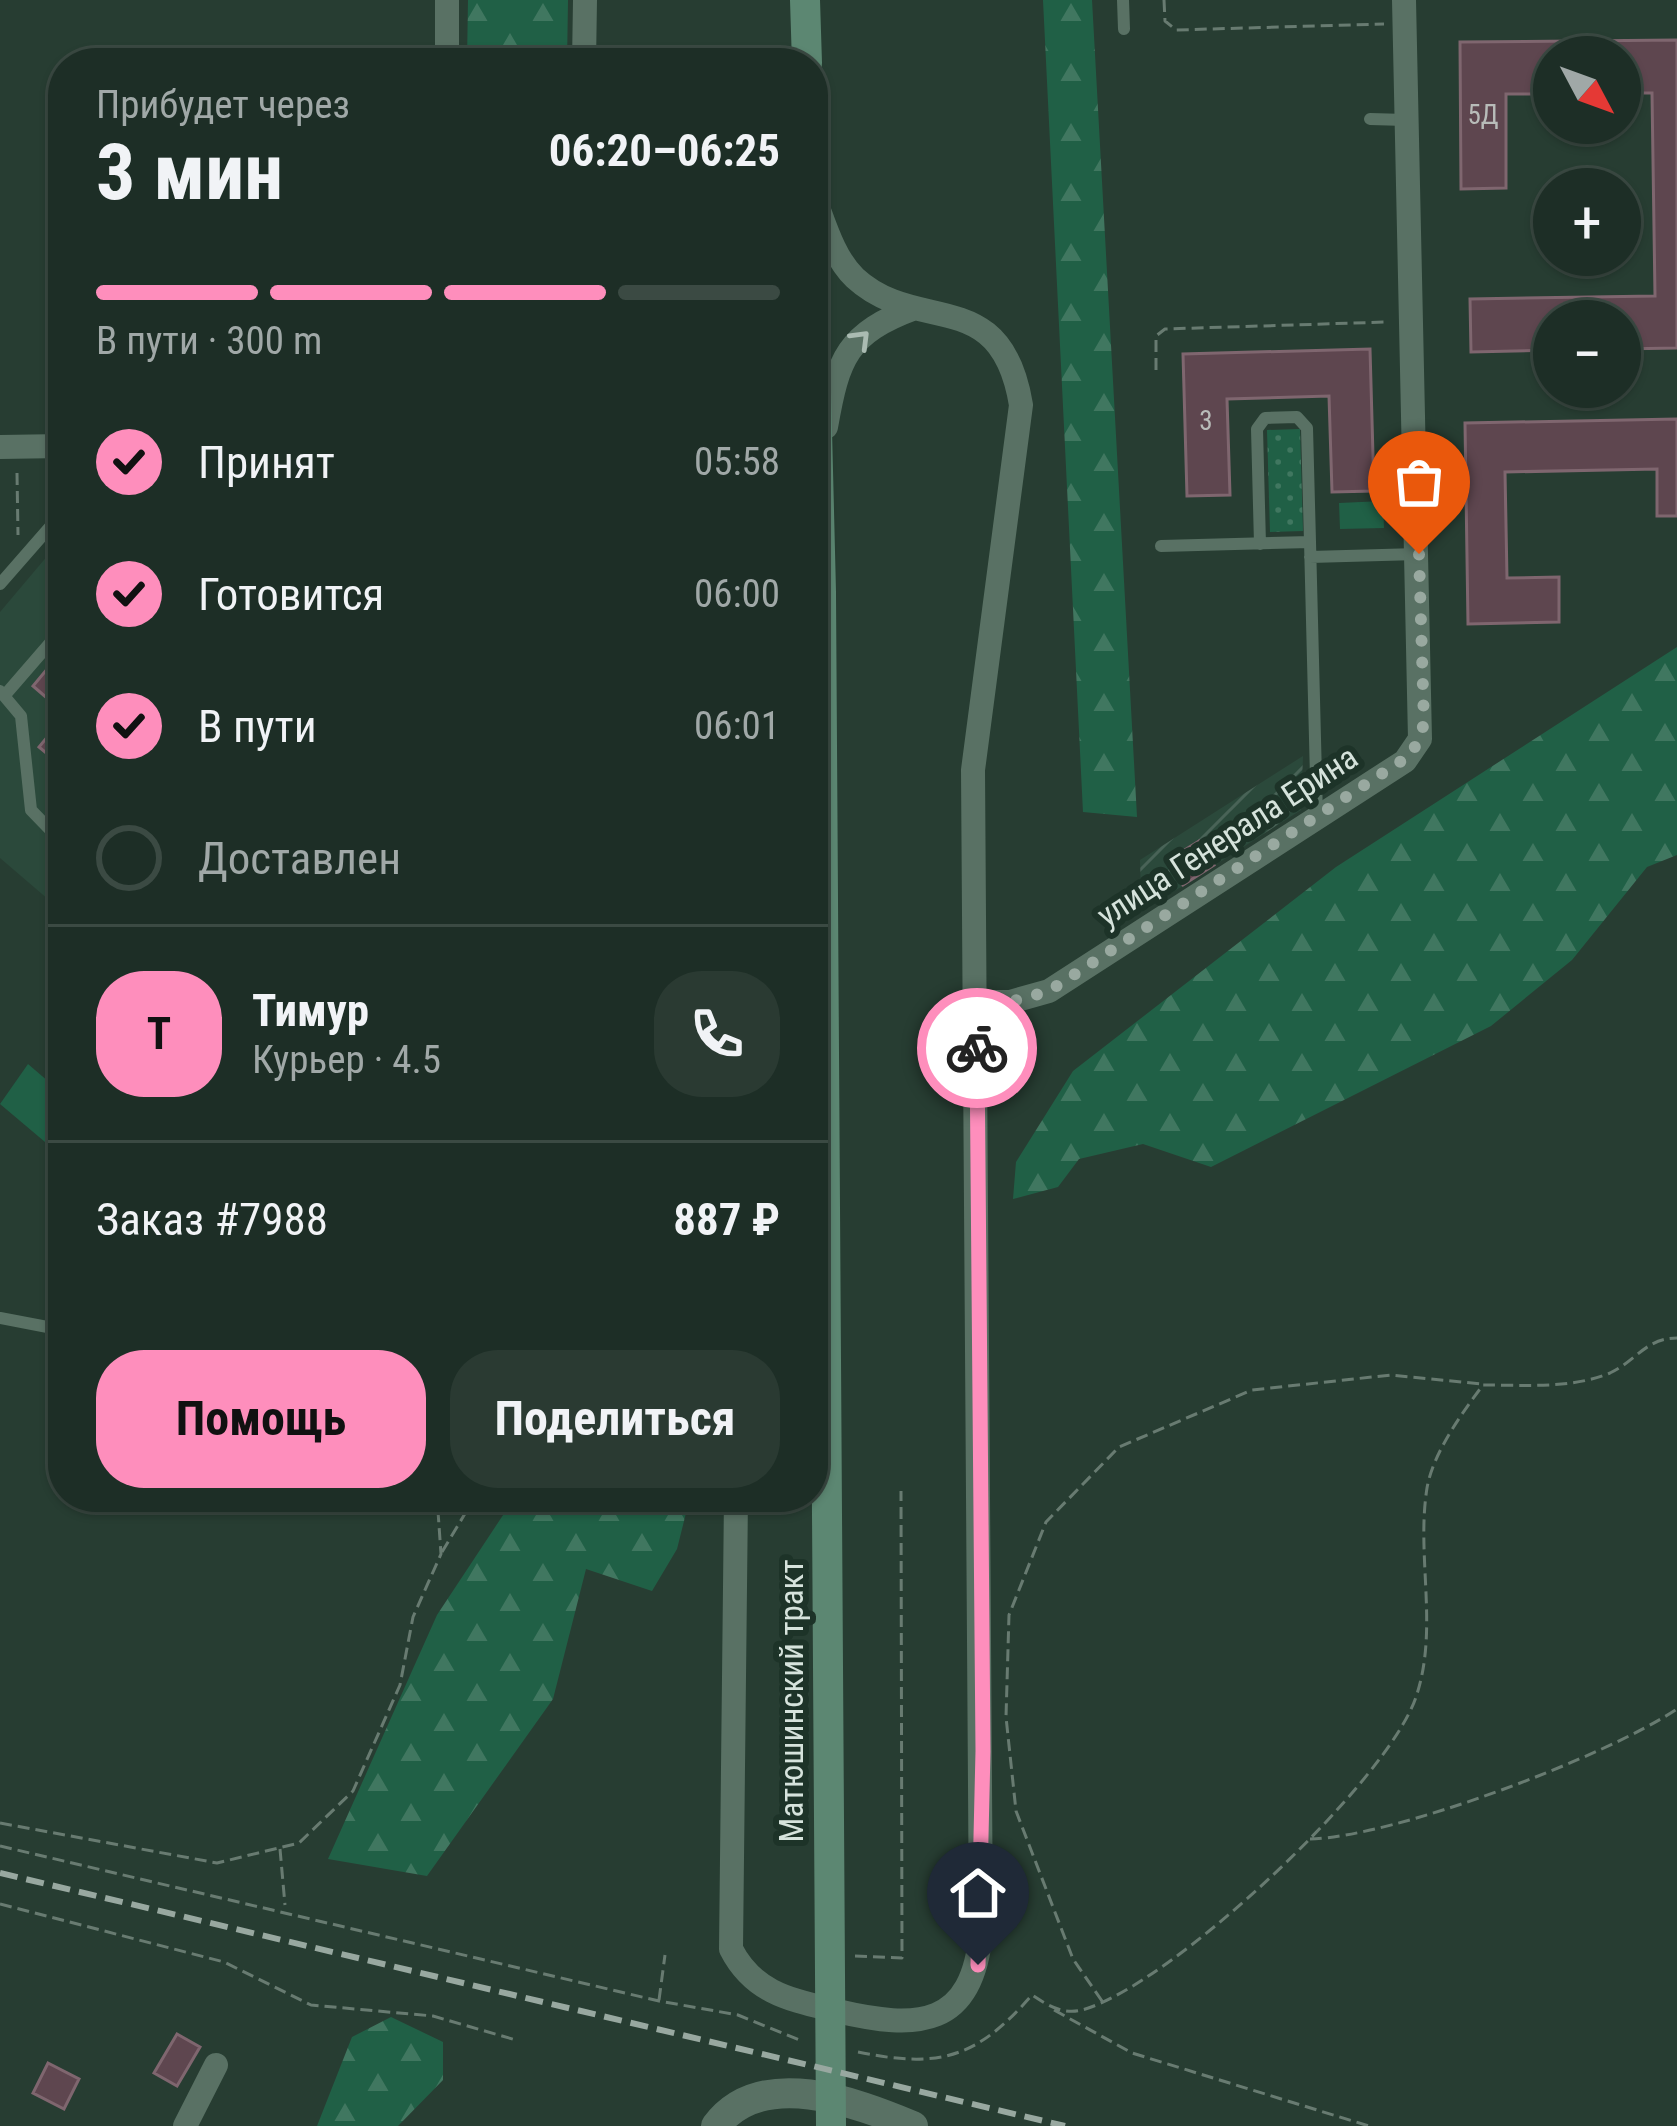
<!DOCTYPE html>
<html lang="ru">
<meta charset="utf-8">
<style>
body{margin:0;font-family:"Roboto Condensed",sans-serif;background:#2a3a32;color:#f1f3f6;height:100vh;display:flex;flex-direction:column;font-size:45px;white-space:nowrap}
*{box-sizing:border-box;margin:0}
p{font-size:39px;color:#a0a8a7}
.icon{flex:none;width:66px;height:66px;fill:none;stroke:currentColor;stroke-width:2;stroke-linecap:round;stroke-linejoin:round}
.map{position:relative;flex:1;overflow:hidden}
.details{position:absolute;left:48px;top:48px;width:780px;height:1464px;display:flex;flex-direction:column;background:#1d2e26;border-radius:48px;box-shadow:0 3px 9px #0004,0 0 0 3px #3b4a43}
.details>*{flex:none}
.needle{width:78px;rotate:131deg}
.fabs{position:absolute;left:1533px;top:36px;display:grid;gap:24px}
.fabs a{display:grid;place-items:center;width:108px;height:108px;border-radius:50%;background:#1d2e26;box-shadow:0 3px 9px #0004,0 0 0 3px #3b4a43;font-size:60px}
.pin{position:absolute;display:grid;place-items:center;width:102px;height:102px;color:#fff;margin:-123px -51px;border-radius:50% 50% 50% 0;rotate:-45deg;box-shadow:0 0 12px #0007}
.pin .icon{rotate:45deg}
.courier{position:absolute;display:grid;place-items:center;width:120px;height:120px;margin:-60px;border:9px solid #fe8ebc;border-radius:50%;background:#fff;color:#222;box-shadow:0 3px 15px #0007}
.headline em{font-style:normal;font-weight:700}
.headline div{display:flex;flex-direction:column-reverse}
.headline{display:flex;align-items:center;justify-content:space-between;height:204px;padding:0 48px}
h1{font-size:78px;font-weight:700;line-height:90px}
.bar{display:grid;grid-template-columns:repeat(4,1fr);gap:18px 12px;align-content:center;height:144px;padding:0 48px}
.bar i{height:15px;border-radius:9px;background:#3b4a43}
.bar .on{background:#fe8ebc}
.bar p{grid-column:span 4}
.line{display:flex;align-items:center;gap:30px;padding:0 48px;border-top:3px solid #3b4a43}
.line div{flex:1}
.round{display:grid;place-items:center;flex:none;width:126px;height:126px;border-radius:48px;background:#2a3a32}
ol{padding:0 48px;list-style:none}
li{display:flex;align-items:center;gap:36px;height:132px}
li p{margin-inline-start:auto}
li .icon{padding:12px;border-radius:50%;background:#fe8ebc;color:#111;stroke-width:4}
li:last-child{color:#a0a8a7}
li i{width:66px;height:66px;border:6px solid #3b4a43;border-radius:50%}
.primary-button{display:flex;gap:24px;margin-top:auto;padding:24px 48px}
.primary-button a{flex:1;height:138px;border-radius:48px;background:#fe8ebc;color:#111;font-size:48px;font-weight:700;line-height:138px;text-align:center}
.primary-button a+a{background:#2a3a32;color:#f1f3f6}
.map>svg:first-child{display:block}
.built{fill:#2b493b}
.industrial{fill:url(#industrial-furrows)}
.forest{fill:url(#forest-firs)}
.park{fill:url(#park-dots)}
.garden{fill:#206046}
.building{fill:#5e464f;stroke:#7f666f;stroke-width:3}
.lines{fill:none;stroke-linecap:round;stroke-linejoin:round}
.path{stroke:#687b71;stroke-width:3;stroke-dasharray:12 6;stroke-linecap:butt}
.service{stroke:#597164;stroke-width:12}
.minor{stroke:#597164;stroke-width:24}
.tertiary{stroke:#597164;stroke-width:30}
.secondary{stroke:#5c8772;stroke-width:30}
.rail{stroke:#98a8a0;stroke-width:6;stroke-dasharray:18 9;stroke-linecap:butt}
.oneway{stroke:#aabbb2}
.done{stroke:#99a9a0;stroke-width:12;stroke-dasharray:0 21.6}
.route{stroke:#fe8ebc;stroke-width:15}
.labels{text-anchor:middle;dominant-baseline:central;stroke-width:12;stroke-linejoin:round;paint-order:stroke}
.number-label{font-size:27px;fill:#b8bcb9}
.street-label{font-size:33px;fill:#d6e3dc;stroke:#1d3328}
</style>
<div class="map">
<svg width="1677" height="2126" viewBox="0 0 1677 2126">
<defs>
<pattern id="industrial-furrows" width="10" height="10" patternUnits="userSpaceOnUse" patternTransform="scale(3)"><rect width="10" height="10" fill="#2b493b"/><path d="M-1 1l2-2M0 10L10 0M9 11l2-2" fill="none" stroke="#496357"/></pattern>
<pattern id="forest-firs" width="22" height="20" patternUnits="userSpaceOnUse" patternTransform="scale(3)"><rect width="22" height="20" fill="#206046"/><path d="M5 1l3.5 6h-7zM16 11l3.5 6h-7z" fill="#407760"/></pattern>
<pattern id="park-dots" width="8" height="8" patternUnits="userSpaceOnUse" patternTransform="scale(3)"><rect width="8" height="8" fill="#206046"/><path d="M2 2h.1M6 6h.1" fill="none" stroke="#407760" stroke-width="1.8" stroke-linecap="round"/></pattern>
</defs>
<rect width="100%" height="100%" fill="#273d32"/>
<path class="built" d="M54,548l9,8v356l-63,-54v-246z"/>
<path class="industrial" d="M1303,756l-2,54 -139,89 -5,-7 -16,4 -1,-36z"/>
<path class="forest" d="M468,0h100l-1,63h-100z
M1043,0h49l45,817 -54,-5z
M1677,647v208l-30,12 -75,93 -81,66 -280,141 -68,-23 -64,15 -21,28 -45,12 3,-37 57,-91 263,-204z
M515,1497h175l-13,52 -25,42 -66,-22 -33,130 -126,177 -99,-17 109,-244z
M391,2017l52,25v38l-45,46h-81l35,-89z"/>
<path class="park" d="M1300,429l3,102 -33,1 -3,-102z"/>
<path class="garden" d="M1383,501l1,27 -44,1 -1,-26z
M28,1064l35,30v52l-5,7 -58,-49z"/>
<path class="building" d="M1677,40v308l-57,1v-28h-66v29l-83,2 -1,-53 185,-3 -3,-203h-32v-36h-66v37h-48v94l-45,1 -1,-147z
M1370,349l4,142 -42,1 -3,-96 -102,3 3,96 -43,1 -4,-142z
M1677,419v97h-20v-47l-152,3 2,106 52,-1v45l-91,2 -3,-201z
M63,650v62l-30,-26z
M63,718v49l-24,-20z
M1199,841l15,24 -31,20 -16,-24z
M177,2034l23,13 -23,39 -23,-13z
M48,2063l31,16 -15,30 -31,-16z"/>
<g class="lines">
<path class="path" d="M1164,0l1,21 11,9 208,-6
M1156,370v-34l9,-7 222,-7
M17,473l1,62
M442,1552l33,-55
M0,1823l217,40 82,-20 54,-52 47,-106 13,-68 28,-63 -4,-57
M1310,1839c84,-2 295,-82 367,-130
M0,1846l659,155 79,14 64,26
M280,1849l5,56
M0,1904l224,58 87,43 122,11 83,24
M855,1956l47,2 -1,-467
M659,2000l6,-45
M1102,2001l-29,-42 -57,-148 -10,-94 3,-102 37,-93 73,-75 133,-57 139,-15 90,9
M1054,2010l78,43 237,73
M858,2052c82,17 119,6 174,-57 15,10 31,20 50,15 88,-24 305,-227 334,-313 23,-68 0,-140 11,-209 6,-35 35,-75 56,-103 40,0 89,4 127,-12 26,-12 36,-35 67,-35"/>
<path class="service" d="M1123,0l1,29
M1370,119l36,1
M1260,544l-3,-115 8,-11 32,-1 10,11 3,114
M1161,546l149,-4 7,275
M1310,557l108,-3
M0,584l63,-72
M0,691l21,25 10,94 32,33
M5,695l58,-67
M0,1318l63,12"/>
<path class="minor" d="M447,63v-63
M584,63l1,-63
M826,427c12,-69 21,-94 89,-119
M0,447l63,-1
M976,1002h34l39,-11 356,-230 15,-22 -16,-739
M736,1497l-5,452c23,45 61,51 106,62 81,19 136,17 144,-80l-8,-1161 48,-365c-20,-122 -103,-69 -166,-127 -22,-21 -31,-56 -42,-84
M185,2126l31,-61"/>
<path class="tertiary" d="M716,2126c45,-60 139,-24 197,0"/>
<path class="secondary" d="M805,0l2,63
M813,267l8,325 10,1534"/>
<path class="rail" d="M0,1873l1065,253"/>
</g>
<defs><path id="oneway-chevron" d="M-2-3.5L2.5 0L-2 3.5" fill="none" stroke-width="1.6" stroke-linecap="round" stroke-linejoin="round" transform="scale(3)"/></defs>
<use class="oneway" href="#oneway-chevron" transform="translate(861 339) rotate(-45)"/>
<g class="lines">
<path class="done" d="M977,1048l-1,-46h34l39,-11 363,-237 12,-30 -5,-170"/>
<path class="route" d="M977,1048l6,703 -5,214"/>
</g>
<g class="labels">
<g class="number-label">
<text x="1483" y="115">5Д</text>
<text x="1206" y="421">3</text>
</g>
<g class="street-label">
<text transform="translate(1227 836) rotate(-33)">улица Генерала Ерина</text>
<text transform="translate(791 1701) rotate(-90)">Матюшинский тракт</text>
</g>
</g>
</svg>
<div class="fabs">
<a><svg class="needle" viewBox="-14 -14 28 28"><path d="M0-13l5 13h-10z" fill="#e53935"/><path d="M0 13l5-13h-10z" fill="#a0a8a7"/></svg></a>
<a>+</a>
<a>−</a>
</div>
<div class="pin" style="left:1419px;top:554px;background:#ea580c"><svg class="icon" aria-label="bag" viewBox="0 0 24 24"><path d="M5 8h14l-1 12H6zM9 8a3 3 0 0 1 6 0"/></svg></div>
<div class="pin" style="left:978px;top:1965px;background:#1f2937"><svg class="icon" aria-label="home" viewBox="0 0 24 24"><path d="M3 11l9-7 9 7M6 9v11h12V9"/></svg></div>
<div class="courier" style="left:977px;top:1048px"><svg class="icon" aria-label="bike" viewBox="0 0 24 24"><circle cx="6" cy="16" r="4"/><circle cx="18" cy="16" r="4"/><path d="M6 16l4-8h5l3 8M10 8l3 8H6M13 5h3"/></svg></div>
<section class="details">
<div class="headline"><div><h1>3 мин</h1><p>Прибудет через</p></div><em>06:20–06:25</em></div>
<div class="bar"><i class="on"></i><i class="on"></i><i class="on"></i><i></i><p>В пути · 300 m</p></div>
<ol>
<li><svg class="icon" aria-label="check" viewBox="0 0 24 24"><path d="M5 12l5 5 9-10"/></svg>Принят<p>05:58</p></li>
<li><svg class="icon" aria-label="check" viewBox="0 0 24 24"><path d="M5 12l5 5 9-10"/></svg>Готовится<p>06:00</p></li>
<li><svg class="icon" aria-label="check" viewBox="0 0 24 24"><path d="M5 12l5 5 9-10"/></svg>В пути<p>06:01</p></li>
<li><i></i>Доставлен</li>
</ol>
<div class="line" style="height:216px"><b class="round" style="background:#fe8ebc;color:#111">Т</b><div><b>Тимур</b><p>Курьер · 4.5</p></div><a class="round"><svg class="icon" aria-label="phone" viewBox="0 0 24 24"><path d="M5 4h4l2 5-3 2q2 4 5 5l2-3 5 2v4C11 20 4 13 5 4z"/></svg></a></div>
<div class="line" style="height:156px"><div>Заказ #7988</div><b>887 ₽</b></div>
<div class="primary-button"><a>Помощь</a><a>Поделиться</a></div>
</section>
</div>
